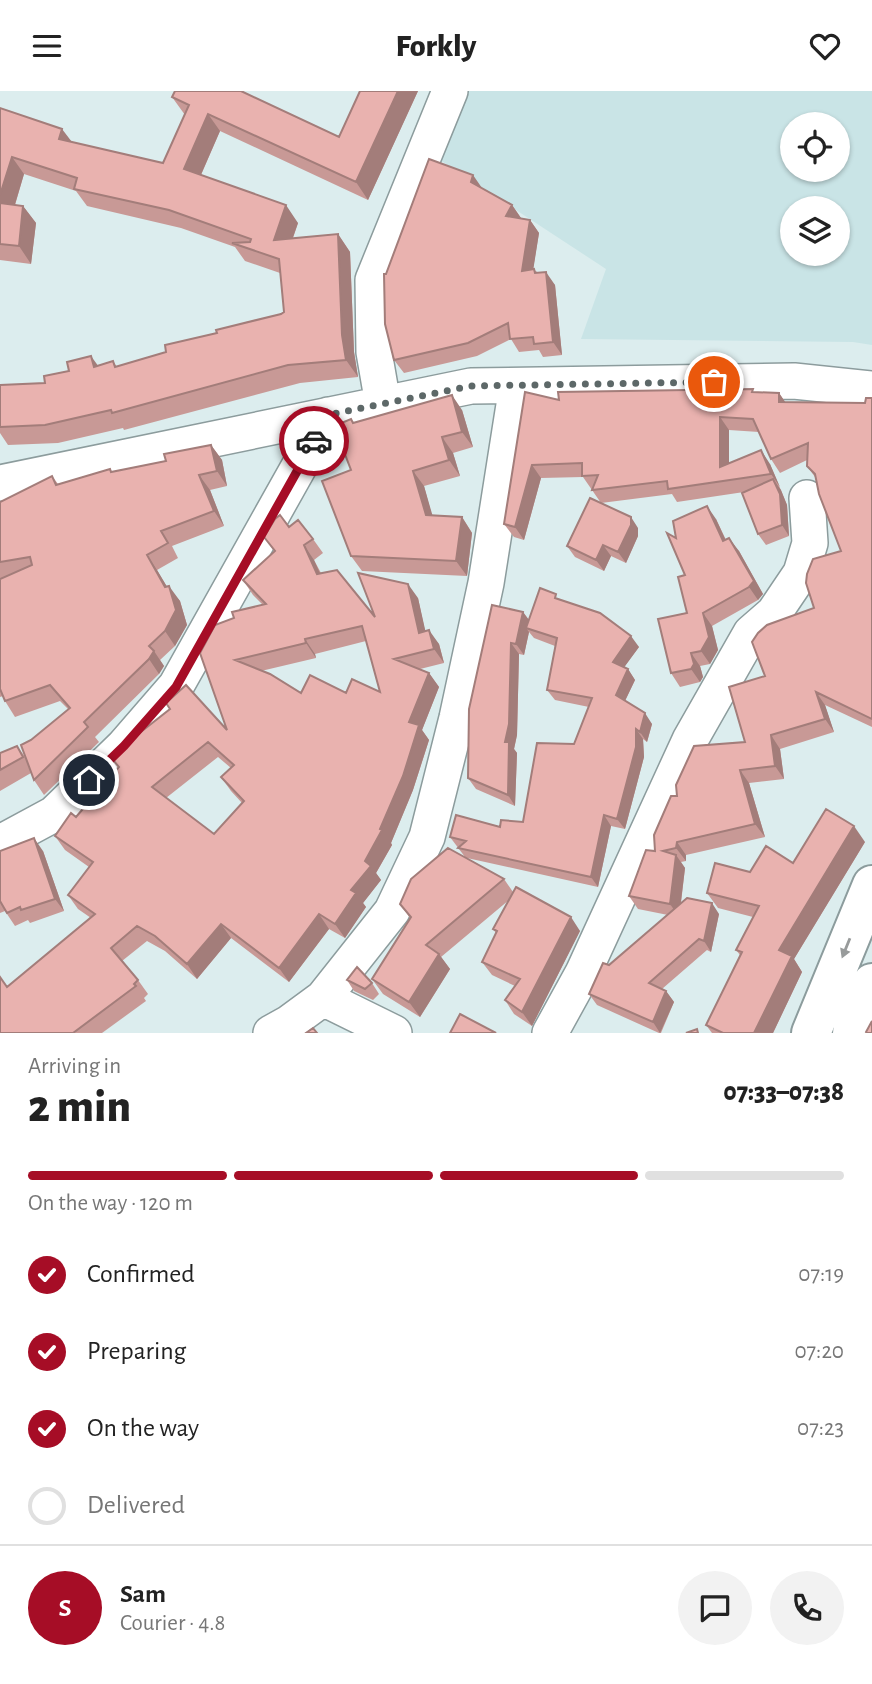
<!DOCTYPE html>
<meta charset="utf-8">
<style>
body{margin:0;font-family:"Alegreya Sans",sans-serif;background:#f2f2f2;color:#222;height:100vh;display:flex;flex-direction:column;font-size:26px;white-space:nowrap}
*{box-sizing:border-box;margin:0}
p{font-size:23px;color:#767676}
.icon{flex:none;width:38px;height:38px;fill:none;stroke:currentColor;stroke-width:2;stroke-linecap:round;stroke-linejoin:round}
.map{position:relative;height:942px;overflow:hidden}
.details{display:flex;flex-direction:column;background:#fff;flex:1}
.details>*{flex:none}
.controls{position:absolute;left:780px;top:21px;display:grid;gap:14px}
.controls a{display:grid;place-items:center;width:70px;height:70px;border-radius:50%;background:#fff;box-shadow:0 2px 5px #0004;font-size:35px}
.pin{position:absolute;display:grid;place-items:center;width:60px;height:60px;color:#fff;margin:-30px;border:4px solid #fff;border-radius:50%;box-shadow:0 2px 7px #0007}
.courier{position:absolute;display:grid;place-items:center;width:70px;height:70px;margin:-35px;border:5px solid #a60d26;border-radius:50%;background:#fff;color:#222;box-shadow:0 2px 9px #0007}
.summary em{font-style:normal;font-weight:800}
.summary div{display:flex;flex-direction:column-reverse}
.summary{display:flex;align-items:center;justify-content:space-between;height:119px;padding:0 28px}
h1{font-size:46px;font-weight:800;line-height:52px}
.bar{display:grid;grid-template-columns:repeat(4,1fr);gap:10px 7px;align-content:center;height:84px;padding:0 28px}
.bar i{height:9px;border-radius:5px;background:#e0e0e0}
.bar .selected{background:#a60d26}
.bar p{grid-column:span 4}
.line{display:flex;align-items:center;gap:18px;padding:0 28px;border-top:2px solid #e0e0e0}
.line div{flex:1}
.round{display:grid;place-items:center;flex:none;width:74px;height:74px;border-radius:37px;background:#f2f2f2}
ol{padding:0 28px;list-style:none}
li{display:flex;align-items:center;gap:21px;height:77px}
li p{margin-inline-start:auto}
li .icon{padding:7px;border-radius:50%;background:#a60d26;color:#fff;stroke-width:4}
li:last-child{color:#767676}
li i{width:38px;height:38px;border:4px solid #e0e0e0;border-radius:50%}
header{display:flex;justify-content:space-between;align-items:center;height:91px;padding:0 28px;background:#fff;font-size:32px;font-weight:800}
.map>svg:first-child{display:block}
.built{fill:#c9e4e6;fill-rule:evenodd}
.lines{fill:none;stroke-linecap:round;stroke-linejoin:round}
.minor-casing{stroke:#8c9c9d;stroke-width:38}
.highway-casing{stroke:#8c9c9d;stroke-width:42}
.minor{stroke:#fff;stroke-width:35}
.highway{stroke:#fff;stroke-width:38}
.wall{fill:#c89996;fill-rule:evenodd}
.shaded-wall{fill:#a37d7a}
.building{fill:#e9b2af;stroke:#a37d7a;stroke-width:2;fill-rule:evenodd}
.oneway{fill:#989b9b}
.done{stroke:#5d6868;stroke-width:7;stroke-dasharray:0 12.6}
.route{stroke:#a60d26;stroke-width:9}
</style>
<header><svg class="icon" aria-label="menu" viewBox="0 0 24 24"><path d="M4 6h16M4 12h16M4 18h16"/></svg>Forkly<svg class="icon" aria-label="heart" viewBox="0 0 24 24"><path d="M12 20l-8-8c-3-5 5-10 8-4 3-6 11-1 8 4z"/></svg></header>
<div class="map">
<svg width="872" height="942" viewBox="0 0 872 942">
<rect width="100%" height="100%" fill="#dcedee"/>
<path class="built" d="M432,0h440v254l-19,-3 -272,-3 25,-70 -195,-128zM793,33h45v46h-45zM793,117h45v46h-45z"/>
<g class="lines">
<defs>
<path id="minor" d="M383,313l-9,-52 -1,-72 77,-189
M0,392l471,-97 323,-5 78,8
M0,752l54,-29 70,-68 52,-60 152,-271
M323,907l71,35
M271,942l18,-10 34,-25 69,-87 35,-74 30,-119 29,-135 31,-197
M550,942l33,-60 107,-233 61,-107 23,-20 27,-40 9,-30 -3,-45"/>
<path id="highway" d="M811,942l61,-148
M852,942l20,-50"/>
</defs>
<use href="#minor" class="minor-casing"/>
<use href="#highway" class="highway-casing"/>
<use href="#minor" class="minor"/>
<use href="#highway" class="highway"/>
</g>
<path class="wall" d="M360,0h58l-50,109 -148,-69 -19,44 97,48 -5,15 45,-4 12,18 4,100 4,25 -58,6 -176,47 -1,-2 -65,15 -50,2 -8,-12v-48l45,-2 68,-22 4,6 49,-15 51,-19 64,-19 3,-2 -4,-39 -35,-12 -10,-14 -54,-19 -94,-22 -11,-15 -52,-17 -9,31 8,1 13,17 -5,41 -31,-4v-152l72,34 91,21 22,-48 -13,-18 167,40z
M482,97l30,17 9,13 9,2 9,13 -6,36 22,16 7,70 -19,2 -4,-7 -20,2 -8,-13 -34,17 -73,17 -10,-13 -8,-86z
M755,301l24,1 6,9 80,1 7,-5v329l-47,-22 9,27 -54,17 4,30 -35,4 16,54 -79,18v6l-5,1 4,6 -4,35 38,11 -8,38 -4,-2 -45,39 4,2 8,11 -13,31h-2l-62,-28 -8,-11 20,-29 59,-50 -30,-6 -9,-13 26,-45 22,-55 68,-54 20,-66 49,-68 27,-57 -26,-74 -8,-11v-6l-27,13 -9,-14 -12,-27 -30,-2v34h41l17,41 2,31 -23,9 -8,-11 -14,-42 -67,10 -5,-8 -71,9 -18,-26 -42,1 -17,62 -10,-3 -10,-13 55,-124z
M462,319l11,37 -20,6 7,23 -36,10 8,30 30,1 10,16 -5,43 -105,-5 -11,-15v-137l3,4z
M211,354l11,15 5,26 -17,4 14,36 -52,20 6,12 -21,12 10,17 13,14 7,24 -12,21 -15,14 4,6 -5,8 -64,63 4,5 -55,53 -10,-15 -3,-7 -31,18v-38l17,-7 9,12 5,-18 37,-31 -8,-8 -45,16 -10,-16 -2,-5 -3,1v-195l52,-26 6,8 52,-15 2,3 54,-11z
M716,428l10,21 13,11 24,43 -5,6 -46,26 6,24 -8,14 -10,2 3,11 -3,5 -20,5 -9,-14 16,-60 -2,-38 -9,-37z
M289,436l24,12 10,14 -9,7 7,13 54,44 43,-19 7,33 14,13 5,19 -24,6 9,4 10,14 -17,43 7,10 -16,50 -22,53 1,2 -16,28 5,7 -18,23 3,4 -21,31 -16,-9 -40,53 -58,-44 -34,41 -32,-28 -18,-10 -25,20 16,19 10,14 -4,4 2,3 -44,32h-102l7,-46 84,-69 -13,-9 -10,-14 21,-28 -24,-17 -10,-14 21,-19 151,-87 7,-112 29,-13 -10,-10 -10,-15 32,-28 -11,-15zM366,550l14,51 -34,1h-45l-40,-22 55,-13 -1,-4zM218,666l13,11 -10,9 10,14 11,12 -28,31 -48,-36z
M638,437v8l-12,27 -15,-7 -7,15 -29,-14 -8,-11z
M560,508l79,48 -15,20 4,2 7,11 -10,21 27,23 -5,18 -4,-3 1,18 -19,72 -14,-3 -13,61 -131,-29 37,21 9,13 67,39 -48,95 -18,-12 -9,-14 10,-14 -23,-11 -10,-13 14,-29 -3,-4 16,-29 -68,57 9,12 -30,48 -37,-23 -11,-15 38,-61 -10,-14 65,-47 -15,-20 73,-15 51,-78 15,-37 -34,-7 -8,-10 8,-44 -21,-8 -5,-6 -5,23 -5,-1 -2,81 -3,14 3,4 -2,53 -39,-17 -8,-11 1,-69 54,-97 6,8z
M865,751l-71,117 8,13 -29,61h-61l-6,-8 34,-70 -4,-5 17,-33 -35,-9 -11,-15 43,-21 43,-9z
M0,760h43l21,60 -34,12 -2,-3 -13,6 -10,-15 -5,2z
M347,889l25,3 7,11 -6,6 -19,-9z"/>
<path class="shaded-wall" d="M398,0h20l-50,109 -12,-18z
M208,23l12,17 -24,55 -12,-17z
M62,38l13,17 -16,-7z
M12,66l12,17 -14,47 -10,-14v-12z
M473,84l9,13 -11,-6z
M286,114l12,18 -12,34 -12,-17z
M512,114l9,13 -15,-2z
M23,115l13,17 -5,41 -12,-18z
M530,129l9,13 -8,51 -9,-13z
M338,143l12,18 4,100 4,25 -12,-17 -4,-25z
M546,181l9,13 7,70 -9,-13z
M91,265l13,18 -10,-7z
M779,302l9,13 -9,-4z
M452,304l10,15 11,37 -11,-15z
M720,326l9,13v50l-9,-13z
M442,346l11,16 7,23 -11,-16z
M211,354l11,15 5,26 -10,-15z
M761,359l9,14 10,23 -9,-13z
M532,374l9,13 -17,62 -9,-13z
M413,380l11,15 13,45 -11,-16z
M199,384l11,15 14,36 -10,-15z
M773,388l8,11 6,15 2,31 -7,-11z
M707,415l9,13 16,35 -9,-13z
M462,426l10,16 -5,43 -11,-15z
M631,426l7,11v8l-12,27 -8,-11z
M729,447l10,13 24,43 -5,6 -9,-13z
M304,454l10,15 13,29 -10,-15z
M603,454l8,11 -7,15 -8,-11z
M147,464l10,15 15,25 -3,-9 11,15 7,24 -12,21 -10,-15v-44z
M408,493l10,14 11,49 -10,-14z
M523,521l8,11 -5,5 3,4 -5,23 -8,-11z
M703,522l9,13 6,24 -8,14 -9,-13z
M429,539l10,14 5,19 -10,-14z
M631,545l8,11 -19,26 -7,-11z
M305,548l10,15 1,4 -10,-15z
M511,552l8,11 -2,81 -3,14 3,4 -2,53 -7,-11 -3,-53z
M154,560l10,15 -5,8 -10,-15z
M691,562l9,13 3,11 -3,5 -9,-13z
M628,578l7,11 -12,25 -7,-10z
M429,582l10,14 -17,43 7,10 -16,50 -22,53 1,2 -16,28 5,7 -18,23 3,4 -21,31 -10,-14 45,-95 29,-107z
M816,601l9,13 9,27 -9,-13z
M645,622l7,11 -5,18 -7,-10z
M636,638l7,10 1,18 -19,72 -8,-10z
M771,644l9,14 4,30 -9,-13z
M740,679l9,13 16,54 -10,-13z
M604,724l7,11 -13,61 -7,-10z
M854,735l11,16 -71,117 8,13 -29,61h-19l25,-83z
M34,747l9,13 21,60 -9,-12z
M677,751l9,13v6l-10,-13z
M676,764l9,13 -6,49 -9,-13z
M712,812l7,11 -8,38 -7,-11z
M319,823l10,15 -40,53 -10,-14z
M571,826l9,14 -48,95 -10,-14z
M221,833l10,14 -34,41 -10,-15z
M439,863l11,15 -30,48 -11,-15z
M666,900l8,11 -14,31 -7,-11z"/>
<path class="building" d="M175,0h66l98,46 21,-46h38l-42,91 -148,-68 -24,55 102,36 -12,35 64,-6 4,101 4,25 -58,5 -176,48 -1,-3 -66,15 -45,2v-42l45,-2 -1,-7 25,-5 -2,-9 24,-6 3,11 19,-6 2,6 51,-15 -1,-7 52,-12 -1,-3 65,-16 3,-2 -5,-53 -47,-16 18,-1 1,-3 -82,-29 -95,-21 3,-11 -65,-21 -12,38v-87l62,21 -3,10 104,24 26,-58 -17,-8z
M429,68l44,16 -2,7 41,23 -6,11 24,4 -8,51 12,-2 1,4 11,-1 7,70 -19,2 -1,-7 -23,2 -2,-16 -40,20 -74,17 -9,-36 -1,-50h2z
M0,112l23,3 -4,40 -19,-2z
M753,298l-1,3 27,1v9l86,1 1,-5h6v321l-56,-27 9,27 -54,16 4,31 -35,4 15,54 -78,18 -1,6 -13,3 13,4 -6,49 -41,-8 17,-46 9,1 -1,-16 17,-39h6l-1,-11 18,-39 51,-4 -16,-55 36,-11 -13,-34 6,-9 9,-8 47,-17 -8,-25 1,-9 6,-15 28,-8 -22,-57 -4,-20 -8,-8 1,-23 -37,16 -18,-40 -33,-2v50l41,-17 10,24 -103,15 -1,-8 -75,9 6,-15 -16,1v-13l-50,2 -17,62 -11,-3 21,-132 34,8 -1,-8z
M452,304l10,37 -20,5 7,23 -36,11 13,44 36,2 -6,44 -105,-5 -29,-75 29,-11 -17,-44 17,-7 2,4z
M211,354l6,26 -18,4 15,36 -53,20 7,12 -21,12 18,32 4,-1 7,24 -11,21 -16,15 5,5 -5,8 -65,63 4,5 -54,53 -13,-35 10,-5 39,-32 -20,-23 -45,16 -5,-12v-110l32,-14 -2,-8 -30,5v-60l52,-26 4,9 54,-16 1,3 55,-11 -2,-7z
M773,388l7,15 2,31 -24,9 -16,-41z
M590,407l41,19v8l-13,27 -15,-7 -7,15 -29,-14z
M707,415l16,35 6,-3 25,43 -5,6 -46,26 6,24 -8,14 -10,2 3,11 -3,5 -20,4 -13,-54 29,-6 -9,-36 7,-2 -18,-42 9,5 -3,-17z
M280,424l9,12 9,-7 15,19 -9,6 13,29 20,-4 38,47 -17,-44 50,11 11,49 10,-3 5,19 -40,10 35,14 -20,49 10,3 -16,51 -23,53 2,1 -17,31 6,5 -20,24 5,3 -21,31 -16,-10 -40,54 -58,-44 -34,40 -32,-28 -18,-10 -26,22 27,32 -4,4 2,2 -63,47h-73v-56l7,10 88,-73 -27,-19 25,-33 -38,-26 16,-23 5,4 43,-50 -6,-7 24,-25 33,-26 -4,-6 20,-18 41,45 -27,-77 15,-28 19,-7 -2,-6 34,-8 -23,-24 32,-29 -11,-14 11,-18zM362,535l18,66 -28,-13 -6,14 -36,-18 -9,18 -31,-19 -35,-14 71,-17 -1,-4zM208,651l26,23 -13,12 23,24 -30,33 -62,-47z
M540,497l16,6 -1,4 45,15 31,23 -18,26 15,7 -12,26 29,18 -5,19 -4,-3v18l-19,72 -13,-4 -13,62 -133,-29 8,-7 -16,-4 6,-22 44,12 1,-7 22,2 14,-79 37,1 18,-46 -45,-8 10,-52 -31,-10z
M492,514l31,7 -7,32 -5,-1 -2,81 -4,18h4l-1,53 -40,-17 1,-69z
M17,655l6,11 -23,13v-17z
M826,718l28,17 -75,124 13,6 -38,77h-31l-17,-8 36,-73 -6,-2 23,-44 -52,-13 8,-30 35,9 16,-26 27,17z
M34,747l21,61 -34,11 -1,-3 -13,6 -7,-12v-50z
M448,757l56,31 -78,66 13,9 -30,48 -37,-23 39,-62 -11,-13 11,-25z
M516,796l55,30 -49,95 -17,-12 15,-21 -38,-17 15,-31 -4,-2z
M687,807l25,5 -8,38 -5,-2 -50,44 17,8 -13,31 -64,-28 14,-31 6,2z
M357,876l15,16 -7,6 -18,-9z
M460,923l36,19h-46z
M872,930v12h-5l-1,-1z
M313,937l4,5h-11z
M697,938l1,4h-12z"/>
<defs><path id="oneway-solid" d="M-6-.8H1V-3.2L6.5 0L1 3.2V.8H-6Z" transform="scale(1.75)"/></defs>
<use class="oneway" href="#oneway-solid" transform="translate(846 857) rotate(112)"/>
<g class="lines">
<path class="done" d="M314,350l14,-26 143,-29 243,-4"/>
<path class="route" d="M89,689l35,-34 52,-59 138,-246"/>
</g>
</svg>
<div class="controls">
<a><svg class="icon" aria-label="locate" viewBox="0 0 24 24"><circle cx="12" cy="12" r="6"/><path d="M12 2v4M12 18v4M2 12h4M18 12h4"/></svg></a>
<a><svg class="icon" aria-label="layers" viewBox="0 0 24 24"><path d="M12 4l9 5-9 5-9-5zM3 14l9 5 9-5"/></svg></a>
</div>
<div class="pin" style="left:714px;top:291px;background:#ea580c"><svg class="icon" aria-label="bag" viewBox="0 0 24 24"><path d="M5 8h14l-1 12H6zM9 8a3 3 0 0 1 6 0"/></svg></div>
<div class="pin" style="left:89px;top:689px;background:#1f2937"><svg class="icon" aria-label="home" viewBox="0 0 24 24"><path d="M3 11l9-7 9 7M6 9v11h12V9"/></svg></div>
<div class="courier" style="left:314px;top:350px"><svg class="icon" aria-label="car" viewBox="0 0 24 24"><path d="M5 17H2v-5l4-1 3-4h7l3 4 3 1v5h-3M9 17h6M6 11h13"/><circle cx="7" cy="17" r="2"/><circle cx="17" cy="17" r="2"/></svg></div>
</div>
<section class="details">
<div class="summary"><div><h1>2 min</h1><p>Arriving in</p></div><em>07:33–07:38</em></div>
<div class="bar"><i class="selected"></i><i class="selected"></i><i class="selected"></i><i></i><p>On the way · 120 m</p></div>
<ol>
<li><svg class="icon" aria-label="check" viewBox="0 0 24 24"><path d="M5 12l5 5 9-10"/></svg>Confirmed<p>07:19</p></li>
<li><svg class="icon" aria-label="check" viewBox="0 0 24 24"><path d="M5 12l5 5 9-10"/></svg>Preparing<p>07:20</p></li>
<li><svg class="icon" aria-label="check" viewBox="0 0 24 24"><path d="M5 12l5 5 9-10"/></svg>On the way<p>07:23</p></li>
<li><i></i>Delivered</li>
</ol>
<div class="line" style="height:126px"><b class="round" style="background:#a60d26;color:#fff">S</b><div><b>Sam</b><p>Courier · 4.8</p></div><a class="round"><svg class="icon" aria-label="chat" viewBox="0 0 24 24"><path d="M4 5h16v11H9l-5 4z"/></svg></a><a class="round"><svg class="icon" aria-label="phone" viewBox="0 0 24 24"><path d="M5 4h4l2 5-3 2q2 4 5 5l2-3 5 2v4C11 20 4 13 5 4z"/></svg></a></div>
</section>
